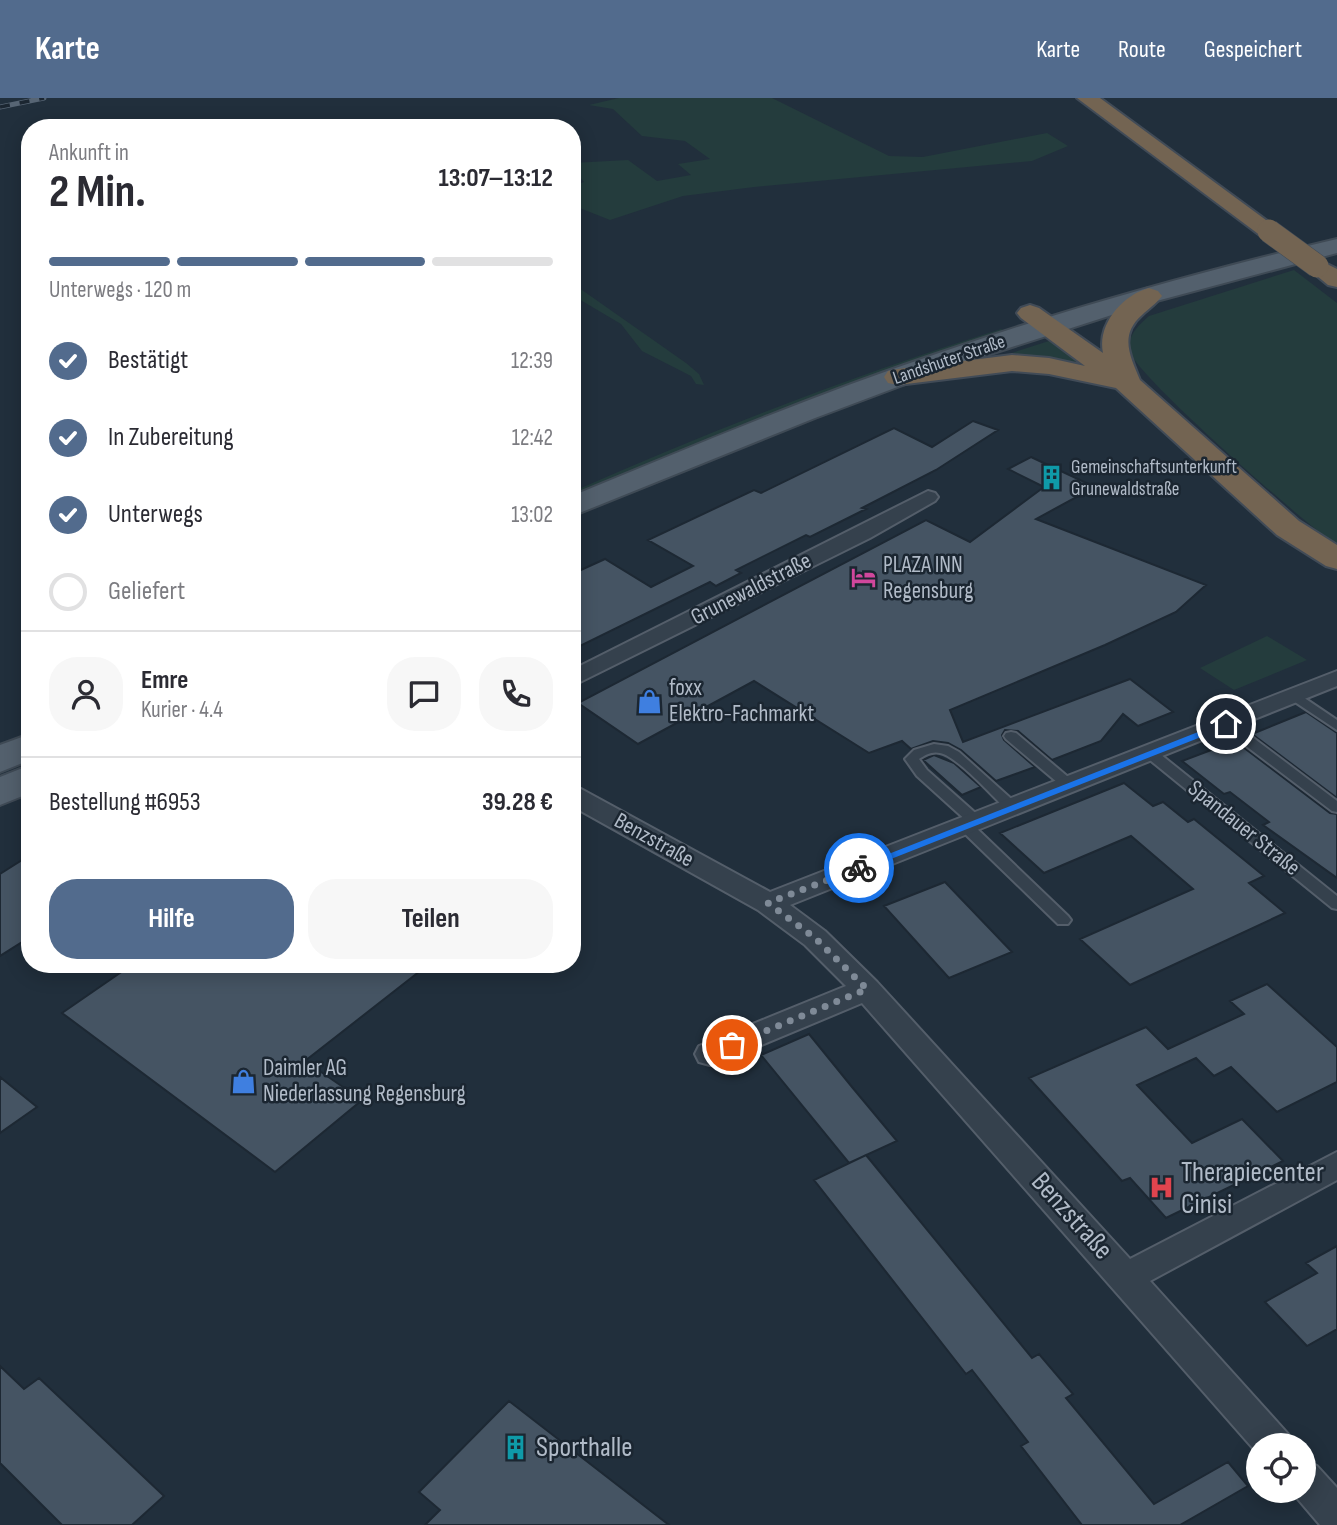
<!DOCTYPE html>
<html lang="de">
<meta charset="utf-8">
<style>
body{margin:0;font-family:"Sofia Sans Condensed",sans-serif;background:#f7f7f7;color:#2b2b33;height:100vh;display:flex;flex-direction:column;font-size:26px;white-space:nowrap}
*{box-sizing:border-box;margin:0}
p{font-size:23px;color:#7c7c81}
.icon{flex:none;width:38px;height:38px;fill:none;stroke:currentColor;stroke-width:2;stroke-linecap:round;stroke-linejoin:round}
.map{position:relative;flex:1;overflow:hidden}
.details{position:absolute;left:21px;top:21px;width:560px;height:854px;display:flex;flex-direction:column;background:#fff;border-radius:28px;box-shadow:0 4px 18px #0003}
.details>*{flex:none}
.tools{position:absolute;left:1246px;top:1335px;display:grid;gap:14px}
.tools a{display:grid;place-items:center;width:70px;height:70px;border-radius:50%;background:#fff;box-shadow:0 4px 18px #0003;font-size:35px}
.pin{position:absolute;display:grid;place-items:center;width:60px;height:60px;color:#fff;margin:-30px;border:4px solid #fff;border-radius:50%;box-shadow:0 2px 7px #0007}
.courier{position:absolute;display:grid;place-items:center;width:70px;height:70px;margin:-35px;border:5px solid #1a73e8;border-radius:50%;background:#fff;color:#222;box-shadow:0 2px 9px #0007}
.headline em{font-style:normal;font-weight:700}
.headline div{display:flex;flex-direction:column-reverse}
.headline{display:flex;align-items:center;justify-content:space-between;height:119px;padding:0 28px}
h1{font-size:46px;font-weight:700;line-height:52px}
.bar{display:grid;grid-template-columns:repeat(4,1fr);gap:10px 7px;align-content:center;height:84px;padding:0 28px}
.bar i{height:9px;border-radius:5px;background:#e1e1e2}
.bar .on{background:#526b8d}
.bar p{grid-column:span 4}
.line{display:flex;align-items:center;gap:18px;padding:0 28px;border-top:2px solid #e1e1e2}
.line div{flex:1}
.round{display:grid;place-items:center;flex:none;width:74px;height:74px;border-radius:28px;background:#f7f7f7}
ol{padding:0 28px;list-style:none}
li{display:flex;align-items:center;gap:21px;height:77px}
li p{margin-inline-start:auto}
li .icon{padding:7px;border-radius:50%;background:#526b8d;color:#fff;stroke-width:4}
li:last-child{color:#7c7c81}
li i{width:38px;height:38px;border:4px solid #e1e1e2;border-radius:50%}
.primary-button{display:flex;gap:14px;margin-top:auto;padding:14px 28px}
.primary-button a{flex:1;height:80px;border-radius:28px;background:#526b8d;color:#fff;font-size:28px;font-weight:700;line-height:80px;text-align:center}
.primary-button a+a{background:#f7f7f7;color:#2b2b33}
header{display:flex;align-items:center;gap:42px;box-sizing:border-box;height:98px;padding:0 35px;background:#526b8d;color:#fff}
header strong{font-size:33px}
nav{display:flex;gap:38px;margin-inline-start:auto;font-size:24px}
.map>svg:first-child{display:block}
.green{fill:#243c3d}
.building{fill:#455463;stroke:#1d2833;stroke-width:2}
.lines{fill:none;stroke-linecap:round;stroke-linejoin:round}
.lane-casing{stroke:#545e6a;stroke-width:4}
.street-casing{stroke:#545e6a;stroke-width:4}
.primary-casing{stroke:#3f4a55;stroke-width:4}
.highway-casing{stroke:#414b57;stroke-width:4}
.lane{fill:#35414d;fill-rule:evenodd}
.street{fill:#35414d;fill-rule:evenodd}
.primary{fill:#53606d;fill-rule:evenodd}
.highway{fill:#736452;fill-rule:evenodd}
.rail-casing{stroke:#576574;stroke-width:5}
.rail{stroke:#1b2631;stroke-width:3.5;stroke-dasharray:10;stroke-linecap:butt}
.highway-bridge-casing{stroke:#414b57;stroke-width:24;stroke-linecap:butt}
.highway-bridge{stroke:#736452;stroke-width:23}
.route{fill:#1a73e8}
.done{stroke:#7f8a97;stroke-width:7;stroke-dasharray:0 12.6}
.labels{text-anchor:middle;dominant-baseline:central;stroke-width:5;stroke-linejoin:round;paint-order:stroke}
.far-street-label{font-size:19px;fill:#b1bbc8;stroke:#1b2631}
.far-poi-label{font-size:19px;fill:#b1bbc8;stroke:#1b2631;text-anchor:start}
.poi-label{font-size:23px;fill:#b1bbc8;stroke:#1b2631;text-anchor:start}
.street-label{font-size:23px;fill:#b1bbc8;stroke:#1b2631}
.near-poi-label{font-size:28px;fill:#b1bbc8;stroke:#1b2631;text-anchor:start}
.near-street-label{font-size:28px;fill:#b1bbc8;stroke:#1b2631}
</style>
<header>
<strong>Karte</strong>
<nav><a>Karte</a><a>Route</a><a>Gespeichert</a></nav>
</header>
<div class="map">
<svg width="1337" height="1427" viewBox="0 0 1337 1427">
<rect width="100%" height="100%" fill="#212f3c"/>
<path class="green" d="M619,0h153l117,58 34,1 124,-24 21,13 -36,15 -278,26 -71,9 -73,24 -38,-15v-19l12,-4 -12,-13v-6l56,-3 29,21 34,-6 -13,-11 32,-5 -25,-18 -43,-5 -29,-27 -24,-4z
M1294,172l43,33v242c-28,-17 -201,-170 -207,-193 -4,-16 9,-27 19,-36z
M572,185l114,80 13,11 5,11 -8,-1 -5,-8 -49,-25 -21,-27 -49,-29z
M1001,231l7,4 -436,165v-6c140,-62 283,-117 429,-163z
M1049,243l39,27 -89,-11z
M1267,538l40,24 -73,30 -34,-22z"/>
<path class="building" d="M973,323l25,9 -62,40 -74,38 4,1 -56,28 -4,-2 -70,35 5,3 -25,13 -6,-4 -138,68v-76l33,-15 46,28 42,-21 -45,-26 106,-50 7,3 133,-65 38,19z
M1031,359l64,30 -59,32 170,66 -30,27 -71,33 -155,65 13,32 167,-63 43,33 -35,14 -15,-12 -22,27 -49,19 -34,-29 -13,-1 -3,5 2,5 31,27 -39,14 -35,-31 -13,-7 -15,-2 -22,8 -9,-8 -33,12 -115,-72 -116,63 -60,-41 348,-183 44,22 74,-55 -36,-18z
M1306,614l31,21v65l-85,-64z
M1235,643l95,72 7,1v64l-74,-53 6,-3 -39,-30 -6,2 -42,-33z
M934,657l20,8 27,24 -19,8 -39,-35z
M1124,685l29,23 10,-4 25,20 6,-3 70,57 -15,7 36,30 -155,72 -50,-46 113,-50 -62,-53 -87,37 -44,-40z
M30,757v82l-30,19v-82z
M945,784l67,70 -63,26 -65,-72z
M133,866h296l-124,97 57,39 -87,72 -213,-159z
M1267,886l70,63v35l-60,30 -46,-45 -17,9 -18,-18 -59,27 55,58 50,-24 41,42 -117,57 -36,-40 -8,3 -93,-103 117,-51 22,22 76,-35 -14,-13z
M809,936l43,53 45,54 -48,22 -88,-108z
M0,979l37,30 -37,26z
M866,1057l166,203 7,-4 34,40 -7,4 88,106 74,-42 20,24 -68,39h-98l-61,-79 7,-4 -56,-72 -6,4 -152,-194z
M1337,1148v83l-30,17 -42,-44 52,-29 -11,-10z
M0,1268l24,23 15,-11 125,118 -32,29h-70l-62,-62z
M509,1303l160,124h-244l15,-15 -21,-18z"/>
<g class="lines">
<defs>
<path id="lane" d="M1294,593l43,29v10l-48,-32 -1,-3z
M1226,622l5,1 106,80v11l-5,-1 -111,-84 -2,-3 2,-3z
M1011,634l5,1 58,49 2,3 -2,3h-10l-58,-49 -2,-3 2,-3z
M934,646l14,2 11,6 58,52 2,3 -2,3h-10c-14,-13 -50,-54 -67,-57 -8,-2 -15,2 -21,6l8,11 54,48 2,3 -2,3h-9l96,92 3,4 -3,4h-10l-98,-95 -2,-3 2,-3h9l-52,-47 -12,-17 9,-9z
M1150,651l5,1 182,146v13l-5,-1 -187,-152 -2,-3z"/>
<path id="street" d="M928,393l7,2 3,4 -3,4 -65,37 -298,148v-16z
M1337,573v15l-547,219 35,26 52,51 253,277 207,-107v28l-187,101 138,153 5,12h-35v8l-396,-451 -141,59 -11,3 -11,-3 -4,-8 4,-8 147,-60 -41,-41 -47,-35 -186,-104v-19l9,2 189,103z
M1304,1362l13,6 20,22v37h-17l-29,-34h13z"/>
<path id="primary" d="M1337,141v14l-188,50 -193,62 -141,53 -243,98v-20c121,-50 242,-101 367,-143 130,-45 264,-82 398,-114z
M30,636v26l-30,12v-27z
M30,667v28l-30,12v-28z"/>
<path id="highway" d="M1077,0h23l181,133 -4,5h-16z
M1317,161l20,10v18l-9,-2 -23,-19 3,-5z
M1149,190l9,3 4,5c-6,8 -14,13 -20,19 -23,20 -12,41 -2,65l159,141 38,24v24l-11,-3 -49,-31 -161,-147 -67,-14 -37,-3 -114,14 -10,-2 -4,-6 4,-6 10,-2 114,-14 37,3 36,8 -64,-48 -4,-5 4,-5 9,-3 9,3 64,45c-6,-28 19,-58 46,-65z"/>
</defs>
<use href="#lane" class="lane-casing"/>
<use href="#street" class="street-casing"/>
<use href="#primary" class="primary-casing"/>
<use href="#highway" class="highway-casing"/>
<use href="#lane" class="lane"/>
<use href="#street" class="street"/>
<use href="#primary" class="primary"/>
<use href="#highway" class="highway"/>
<defs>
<path id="rail" d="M0,9l44,-9"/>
</defs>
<use href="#rail" class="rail-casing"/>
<use href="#rail" class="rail"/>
<defs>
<path id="highway-bridge" d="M1269,133l48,35"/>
</defs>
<use href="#highway-bridge" class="highway-bridge-casing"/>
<use href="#highway-bridge" class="highway-bridge"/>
</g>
<path class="route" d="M1226,623l3,1v4l-366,144h-8l-2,-2z"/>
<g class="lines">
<path class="done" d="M732,947l135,-56 -52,-51 -47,-35 91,-35"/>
</g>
<defs>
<symbol id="building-bare" viewBox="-9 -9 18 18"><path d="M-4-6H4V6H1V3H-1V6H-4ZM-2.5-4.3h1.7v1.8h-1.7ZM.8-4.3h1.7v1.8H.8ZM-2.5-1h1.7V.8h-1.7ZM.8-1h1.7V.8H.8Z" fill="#0f9aa8" stroke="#1b2631" stroke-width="2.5" paint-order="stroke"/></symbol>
<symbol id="hotel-bare" viewBox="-9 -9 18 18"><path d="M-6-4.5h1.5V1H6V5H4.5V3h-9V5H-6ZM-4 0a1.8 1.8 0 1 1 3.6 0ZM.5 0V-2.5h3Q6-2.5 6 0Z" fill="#d1479c" stroke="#1b2631" stroke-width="2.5" paint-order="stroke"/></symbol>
<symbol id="shop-bare" viewBox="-9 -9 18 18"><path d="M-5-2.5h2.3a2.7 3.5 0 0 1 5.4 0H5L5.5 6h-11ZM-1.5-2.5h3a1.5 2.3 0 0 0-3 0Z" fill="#3f7fe0" stroke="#1b2631" stroke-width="2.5" paint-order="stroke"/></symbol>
<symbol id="hospital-bare" viewBox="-9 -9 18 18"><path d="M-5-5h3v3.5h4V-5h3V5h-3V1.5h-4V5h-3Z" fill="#e0444e" stroke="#1b2631" stroke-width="2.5" paint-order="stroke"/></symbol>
</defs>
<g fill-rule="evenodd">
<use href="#building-bare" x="1034" y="362" width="35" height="35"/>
<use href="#hotel-bare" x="846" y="462" width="35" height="35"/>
<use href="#shop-bare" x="632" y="586" width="35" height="35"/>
<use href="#shop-bare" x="226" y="966" width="35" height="35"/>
<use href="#hospital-bare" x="1144" y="1072" width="35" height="35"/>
<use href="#building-bare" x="498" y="1332" width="35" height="35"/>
</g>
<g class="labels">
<g class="far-street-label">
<text transform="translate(949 262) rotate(-19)">Landshuter Straße</text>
</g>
<g class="far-poi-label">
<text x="1071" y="369">Gemeinschaftsunterkunft<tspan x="1071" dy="22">Grunewaldstraße</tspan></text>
</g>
<g class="poi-label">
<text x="883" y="467">PLAZA INN<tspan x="883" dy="26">Regensburg</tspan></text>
<text x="669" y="590">foxx<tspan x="669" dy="26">Elektro-Fachmarkt</tspan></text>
<text x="263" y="970">Daimler AG<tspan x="263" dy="26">Niederlassung Regensburg</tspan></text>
</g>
<g class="street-label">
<text transform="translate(751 491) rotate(-27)">Grunewaldstraße</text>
<text transform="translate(1244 730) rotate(39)">Spandauer Straße</text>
<text transform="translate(654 742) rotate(29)">Benzstraße</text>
</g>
<g class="near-poi-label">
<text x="1181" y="1074">Therapiecenter<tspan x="1181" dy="32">Cinisi</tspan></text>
<text x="536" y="1349">Sporthalle</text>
</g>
<g class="near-street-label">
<text transform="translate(1072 1118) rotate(48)">Benzstraße</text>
</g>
</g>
</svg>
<div class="tools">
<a><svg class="icon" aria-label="locate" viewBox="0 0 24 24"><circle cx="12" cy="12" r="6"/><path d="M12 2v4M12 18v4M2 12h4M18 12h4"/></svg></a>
</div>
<div class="pin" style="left:732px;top:947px;background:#ea580c"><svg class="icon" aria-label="bag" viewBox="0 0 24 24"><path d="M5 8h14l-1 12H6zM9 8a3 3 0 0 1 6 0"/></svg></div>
<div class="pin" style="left:1226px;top:626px;background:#1f2937"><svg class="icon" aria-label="home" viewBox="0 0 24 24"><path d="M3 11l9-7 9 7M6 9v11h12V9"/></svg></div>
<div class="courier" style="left:859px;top:770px"><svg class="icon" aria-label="bike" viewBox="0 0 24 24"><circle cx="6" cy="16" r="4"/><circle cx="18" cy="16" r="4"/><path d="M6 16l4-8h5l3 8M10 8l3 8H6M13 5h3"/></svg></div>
<section class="details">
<div class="headline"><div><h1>2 Min.</h1><p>Ankunft in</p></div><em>13:07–13:12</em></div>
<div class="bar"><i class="on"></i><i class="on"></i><i class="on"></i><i></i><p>Unterwegs · 120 m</p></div>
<ol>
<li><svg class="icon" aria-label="check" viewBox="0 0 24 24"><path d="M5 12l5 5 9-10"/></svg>Bestätigt<p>12:39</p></li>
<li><svg class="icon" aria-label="check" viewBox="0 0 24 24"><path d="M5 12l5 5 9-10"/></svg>In Zubereitung<p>12:42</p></li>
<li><svg class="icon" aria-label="check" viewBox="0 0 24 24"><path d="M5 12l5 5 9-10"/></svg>Unterwegs<p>13:02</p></li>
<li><i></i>Geliefert</li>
</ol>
<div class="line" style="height:126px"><a class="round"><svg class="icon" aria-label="person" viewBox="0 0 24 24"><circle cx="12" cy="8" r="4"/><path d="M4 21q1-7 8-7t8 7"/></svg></a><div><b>Emre</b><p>Kurier · 4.4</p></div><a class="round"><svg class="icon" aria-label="chat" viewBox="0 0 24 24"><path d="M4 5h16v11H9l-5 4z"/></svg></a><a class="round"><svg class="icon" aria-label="phone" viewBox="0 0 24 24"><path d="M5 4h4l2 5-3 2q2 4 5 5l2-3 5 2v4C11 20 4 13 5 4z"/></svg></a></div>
<div class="line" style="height:91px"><div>Bestellung #6953</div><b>39.28 €</b></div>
<div class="primary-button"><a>Hilfe</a><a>Teilen</a></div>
</section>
</div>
